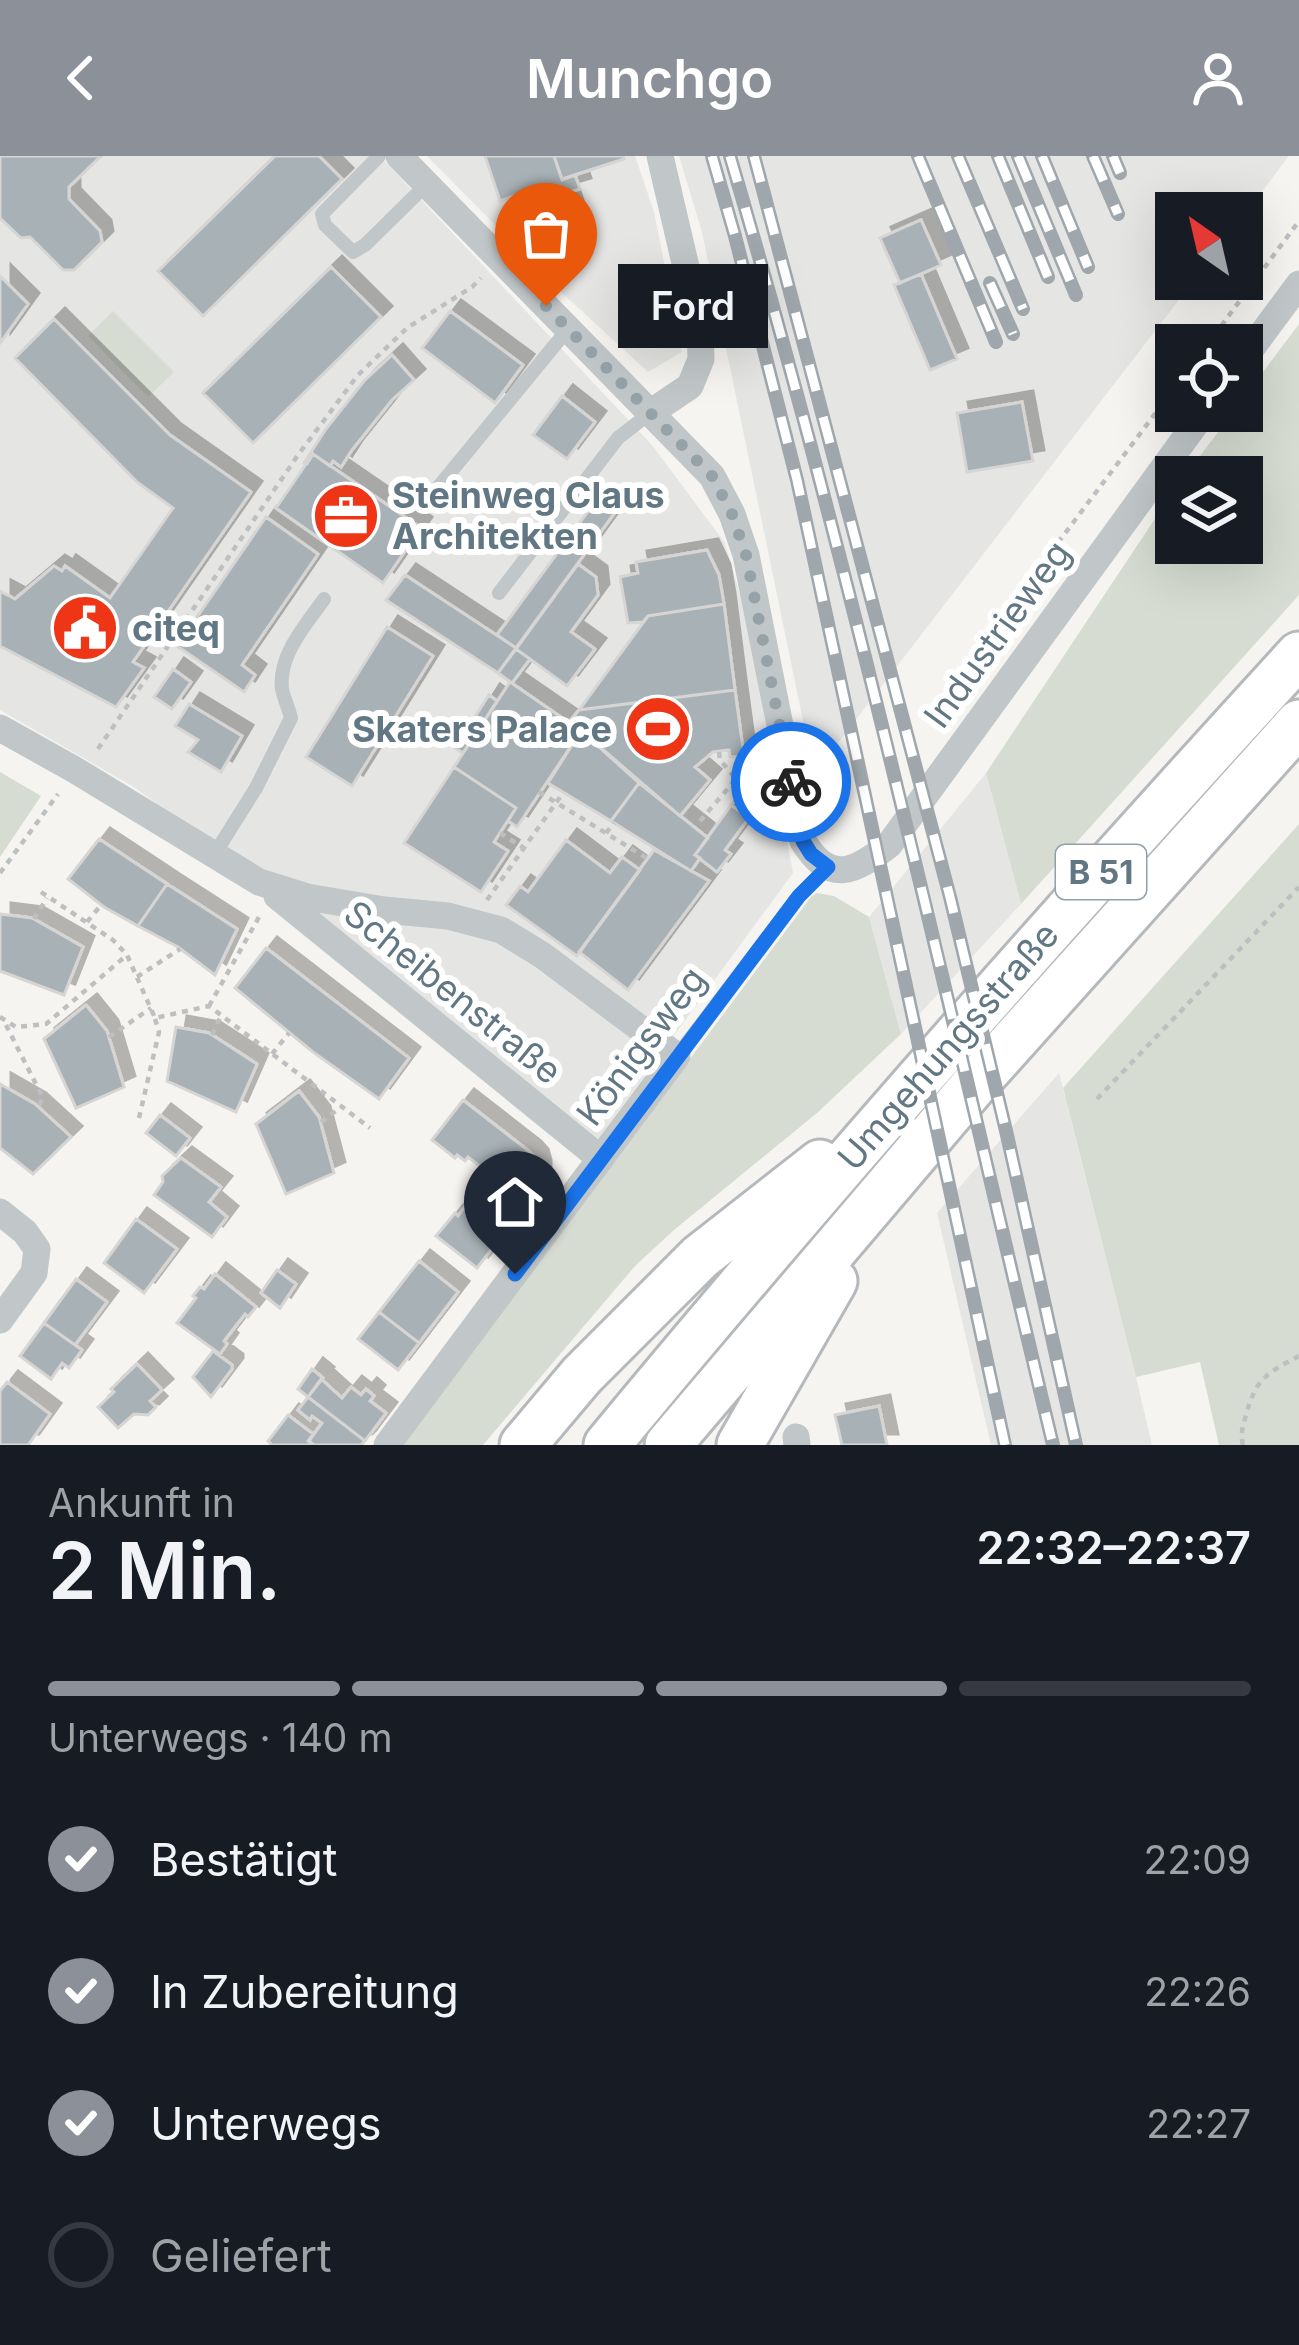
<!DOCTYPE html>
<html lang="de">
<meta charset="utf-8">
<style>
body{margin:0;font-family:Inter,sans-serif;background:#20242c;color:#f1f3f6;height:100vh;display:flex;flex-direction:column;font-size:45px;white-space:nowrap}
*{box-sizing:border-box;margin:0}
p{font-size:39px;color:#9ea1a6}
.icon{flex:none;width:66px;height:66px;fill:none;stroke:currentColor;stroke-width:2;stroke-linecap:round;stroke-linejoin:round}
.map{position:relative;height:1289px;overflow:hidden}
.panel{display:flex;flex-direction:column;background:#171b24;flex:1}
.panel>*{flex:none}
.needle{width:78px;rotate:326deg}
.controls{position:absolute;left:1155px;top:36px;display:grid;gap:24px}
.controls a{display:grid;place-items:center;width:108px;height:108px;border-radius:0px;background:#171b24;box-shadow:0 12px 48px #0002;font-size:60px}
.pin{position:absolute;display:grid;place-items:center;width:102px;height:102px;color:#fff;margin:-123px -51px;border-radius:50% 50% 50% 0;rotate:-45deg;box-shadow:0 0 12px #0007}
.pin .icon{rotate:45deg}
.courier{position:absolute;display:grid;place-items:center;width:120px;height:120px;margin:-60px;border:9px solid #1a73e8;border-radius:50%;background:#fff;color:#222;box-shadow:0 3px 15px #0007}
.bubble{position:absolute;height:84px;border-radius:0px;background:#171b24;box-shadow:0 12px 48px #0002;font-size:39px;font-weight:600;line-height:84px;text-align:center}
.headline em{font-style:normal;font-weight:600}
.headline div{display:flex;flex-direction:column-reverse}
.headline{display:flex;align-items:center;justify-content:space-between;height:204px;padding:0 48px}
h1{font-size:78px;font-weight:600;line-height:90px}
.bar{display:grid;grid-template-columns:repeat(4,1fr);gap:18px 12px;align-content:center;height:144px;padding:0 48px}
.bar i{height:15px;border-radius:9px;background:#363941}
.bar .selected{background:#8c9099}
.bar p{grid-column:span 4}
ol{padding:0 48px;list-style:none}
li{display:flex;align-items:center;gap:36px;height:132px}
li p{margin-inline-start:auto}
li .icon{padding:12px;border-radius:50%;background:#8c9099;color:#fff;stroke-width:4}
li:last-child{color:#9ea1a6}
li i{width:66px;height:66px;border:6px solid #363941;border-radius:50%}
header{display:flex;justify-content:space-between;align-items:center;height:156px;padding:0 48px;background:#8c9099;color:#fff;font-size:54px;font-weight:600}
.map>svg:first-child{display:block}
.built{fill:#e5e6e4}
.green{fill:#d6dcd1}
.building{fill:#a8b2b6;stroke:#d6d5d3;stroke-width:3;filter:url(#shadow)}
.lines{fill:none;stroke-linecap:round;stroke-linejoin:round}
.trunk-casing{stroke:#b5b9bc;stroke-width:51}
.path{stroke:#bdbfc1;stroke-width:4.5;stroke-dasharray:6 6;stroke-linecap:butt}
.service{stroke:#c1c6c8;stroke-width:14}
.minor{stroke:#c1c6c8;stroke-width:27}
.trunk{stroke:#fff;stroke-width:45}
.rail-casing{stroke:#9fa7ac;stroke-width:14}
.rail{stroke:#fff;stroke-width:9;stroke-dasharray:27;stroke-linecap:butt}
.done{stroke:#95a3a9;stroke-width:12;stroke-dasharray:0 21.6}
.route{stroke:#1a73e8;stroke-width:15}
.labels{text-anchor:middle;dominant-baseline:central;stroke-width:12;stroke-linejoin:round;paint-order:stroke}
.shield{fill:#fff;stroke:#90a0a8;stroke-width:3}
.shield-label{font-size:33px;font-weight:bold;fill:#617783}
.poi-label{font-size:36px;font-weight:bold;fill:#617783;stroke:#fff;text-anchor:start}
.street-label{font-size:36px;fill:#617783;stroke:#fff}
</style>
<header><svg class="icon" aria-label="back" viewBox="0 0 24 24"><path d="M15 5l-7 7 7 7"/></svg>Munchgo<svg class="icon" aria-label="person" viewBox="0 0 24 24"><circle cx="12" cy="8" r="4"/><path d="M4 21q1-7 8-7t8 7"/></svg></header>
<div class="map">
<svg width="1299" height="1289" viewBox="0 0 1299 1289">
<defs>
<filter id="shadow"><feDropShadow dx="11" dy="-11" stdDeviation="0" flood-color="#0004"/></filter>
</defs>
<rect width="100%" height="100%" fill="#f5f4f0"/>
<path class="built" d="M0,0h380l272,289 73,98 20,69 48,261 -200,273 -288,-238 -173,-122 -132,-76z
M427,0h208l19,56 28,140 -34,20 -87,-80z
M679,0h610l-47,62v-5h-66v66h19l-381,495 -112,-542z
M986,617l35,131 -120,130 -32,-117z
M1059,917l77,304 16,68h-161l-54,-232z"/>
<path class="green" d="M113,155l61,61 -26,25 -60,-61z
M1299,168v271l-278,309 -35,-131 190,-286v56h66v-66h-58l50,-66h8v-11z
M0,616l41,24 -41,61z
M1299,668v621h-80l-19,-83 -64,15 -73,-289z
M817,737l17,3 35,21 32,117 -84,79 -143,117 -39,36 -152,179h-82l410,-548z"/>
<path class="building" d="M0,0h101l-32,31v12l31,32 2,11 -28,28h-11l-33,-33 -9,1 -21,-20z
M275,0h44l23,23 -139,137 -45,-45z
M485,0h69l8,24 13,-5 5,14 -14,4 9,27 -22,7 -2,-6 -20,7 -12,-34 -19,7z
M554,0h69l1,3 -62,20z
M921,64l20,45 -41,18 -20,-45z
M331,111l50,50 -128,126 -50,-50z
M921,118l36,85 -27,11 -36,-85z
M0,120l28,28 -28,39z
M450,155l73,54 -28,38 -73,-55z
M54,163l116,116 81,57 -118,170 11,6 -28,39 -116,-61v-55l15,8 39,-33 8,5 3,-5 45,32 63,-90 -36,-26 -122,-124z
M392,199l22,25 -22,20 -40,50 -11,17 -8,-6 -3,5 -17,-12 -6,10 -3,-1 22,-34 38,-48z
M562,240l33,26 -28,37 -34,-24z
M1022,246l11,59 -66,11 -10,-59z
M313,298l108,74 -38,55 -107,-75z
M598,342l18,13 -100,137 -19,-13z
M266,361l52,37 -76,111 13,10 -11,17 -67,-46z
M707,394l12,25 5,29 -76,12 -5,6 -15,1 -8,-46 18,-4 -2,-11z
M578,408l18,13 2,18 -27,37 24,17 -28,37 -51,-37z
M405,419l111,73 -18,25 -112,-73z
M724,448l11,86 -156,20 69,-94z
M387,471l46,29 -81,130 -46,-29z
M516,493l14,10 -18,24 -14,-10z
M173,513l18,13 -19,27 -18,-12z
M510,526l71,49 -64,96 -9,-6 8,-13 -62,-41z
M735,534l9,66 -14,1 -1,-7 -16,2 -18,15 15,13 -30,36 -110,-95 9,-11z
M489,539l8,6 -34,52 -8,-5z
M189,548l53,32 -21,36 -33,-20 10,-12 -23,-14z
M581,575l58,52 -28,38 -63,-38z
M454,611l62,41 -22,34 14,9 -27,41 -77,-49z
M639,627l69,55 -13,17 5,3 -9,13 -80,-50z
M749,643l3,15 -3,4 -18,-13 4,-4z
M731,649l18,13 -24,32 6,4 -14,18 -22,-17z
M99,683l68,45 -29,42 -34,-19 -36,-28z
M566,684l44,33 12,-16 18,13 -63,86 -71,-51 14,-19 8,6z
M654,694l55,31 -81,109 -49,-38z
M167,728l70,45 -22,46 -37,-28 -40,-21z
M0,758l32,4 51,29 -19,48 -64,-24z
M266,792l143,110 -30,41 -66,-47 -78,-64z
M86,849l21,26 17,56 -48,21 -32,-69z
M176,871l33,6 48,31 -21,48 -69,-31z
M0,928l35,20 36,33 -38,37 -33,-26z
M299,935l20,26 15,56 -48,21 -30,-70z
M463,944l67,52 7,8 3,11v11l-4,10 -59,76 -41,-32 19,-23 3,3 7,-9 4,3 25,-33 -26,-20 -3,4 -8,-6 -2,3 -23,-18z
M160,959l30,23 -14,18 -30,-23z
M181,1002l40,29 -12,15 18,15 -15,20 -58,-42 9,-13 -1,-6z
M136,1063l41,30 -33,44 -40,-30z
M419,1105l39,31 -39,51 -40,-31z
M277,1114l19,14 -16,24 -19,-15z
M215,1118l41,33 -8,10 -3,-3 -21,27 3,3 -7,10 -43,-31 19,-25 -3,-2 7,-9 4,2z
M76,1123l31,23 -32,43 -31,-22z
M379,1156l40,31 -21,27 -40,-31z
M44,1167l38,27 -13,18 -7,-5 -11,16 -31,-23z
M213,1195l19,14v4l-21,28 -18,-20z
M137,1208l25,26 -12,11 6,6 -8,8 -14,-1 -16,14 -20,-21 16,-15 -3,-3z
M312,1213l11,9 -15,19 -10,-8z
M321,1223l21,19 9,-11 10,8 5,-6 8,7 -4,5 16,12 -21,28 -57,-44z
M7,1226l43,32 -22,31h-28v-54z
M308,1241l57,44 -4,4h-47l-5,-4 13,-18 -10,-7 -2,4 -12,-10z
M879,1250l8,39h-45l-7,-30z
M288,1259l25,19 -5,7 5,4h-41l-4,-4z"/>
<g class="lines">
<defs>
<path id="trunk" d="M523,1289l59,-70 118,-118 120,-94
M607,1289c223,-270 456,-532 692,-790
M668,1289l306,-360 325,-362
M740,1289l94,-164"/>
</defs>
<use href="#trunk" class="trunk-casing"/>
<path class="path" d="M1207,189l92,-124
M991,499l23,-54 162,-215
M98,593l200,-294 60,-80 49,-47 65,-41 9,-9
M719,596l1,8 16,19
M539,636l109,67
M700,665l36,-42 28,-7
M500,677l24,15
M606,677l8,-10
M0,717l58,-79
M41,736l72,48 14,15
M487,744l76,-107
M34,763l13,-21
M87,766l14,-17
M137,821l43,-28
M209,850l50,-89
M0,861l16,10 30,-3 81,-69 28,63 54,-12 161,122
M6,869l37,73 -5,9
M212,879l9,-19
M109,881l42,-29
M272,898l17,-21
M1097,943l202,-212
M139,962l20,-86 -4,-13
M321,966l20,-15
M1243,1289c-3,-12 0,-19 3,-30 10,-37 21,-42 53,-59"/>
<path class="service" d="M379,0l-57,58 3,11 28,27 12,-7 62,-61
M431,340l137,-167
M499,437l119,-155 32,-25
M214,699l42,-67 35,-70c-2,-9 -7,-19 -9,-29 -4,-34 24,-64 42,-90
M677,900l122,-160 29,-29"/>
<path class="minor" d="M399,0l313,320 20,38 14,41 57,286c27,45 53,30 86,4l316,-434
M1242,205l57,-77
M650,257l40,-27 11,-27 -1,-32 -40,-171
M0,572l75,42 184,112 48,15 77,13 64,6 53,14 41,25 135,101 -290,389
M277,740l324,263
M0,1056l25,20 12,17 -3,24 -34,47
M796,1281l1,8"/>
<use href="#trunk" class="trunk"/>
<defs>
<path id="rail" d="M712,0l23,80 62,244 208,965
M730,0c125,425 220,858 323,1289
M754,0l196,741 57,238 69,310
M918,0l78,186
M958,0l65,153
M998,0l50,121
M1018,0l58,139
M1042,0l46,111
M1093,0l25,58
M1113,0l7,17
M990,127l23,51"/>
</defs>
<use href="#rail" class="rail-casing"/>
<use href="#rail" class="rail"/>
</g>
<g class="lines">
<path class="done" d="M546,150l166,170 20,38 14,41 45,227"/>
<path class="route" d="M515,1118l284,-378 29,-29 -17,-13 -8,-13 -12,-59"/>
</g>
<defs>
<symbol id="office-disc" viewBox="-11 -11 22 22"><circle r="9.5" fill="#ee3616" stroke="#fff"/><path d="M-6-3h4V-5.5h4V-3h4V5H-6ZM-1-4.5V-3h2v-1.5ZM-6 0V1H6V0Z" fill="#fff"/></symbol>
<symbol id="civic-disc" viewBox="-11 -11 22 22"><circle r="9.5" fill="#ee3616" stroke="#fff"/><path d="M-.6-6.5H3V-4.5H.6V-3L4-1V1h2V6H-6V1h2V-1L-.6-3ZM-1.2 2.5V6h2.4V2.5Z" fill="#fff"/></symbol>
<symbol id="stadium-disc" viewBox="-11 -11 22 22"><circle r="9.5" fill="#ee3616" stroke="#fff"/><path d="M0-5a6.5 5 0 1 0 0 10a6.5 5 0 1 0 0-10ZM-3.5-1.8h7v3.6h-7Z" fill="#fff"/></symbol>
</defs>
<g fill-rule="evenodd">
<use href="#office-disc" x="308" y="322" width="76" height="76"/>
<use href="#civic-disc" x="47" y="434" width="76" height="76"/>
<use href="#stadium-disc" x="620" y="535" width="76" height="76"/>
</g>
<g class="labels">
<rect class="shield" x="1056" y="689" width="90" height="54" rx="9"/>
<g class="shield-label">
<text x="1101" y="716">B 51</text>
</g>
<g class="poi-label">
<text x="392" y="339">Steinweg Claus<tspan x="392" dy="41">Architekten</tspan></text>
<text x="132" y="472">citeq</text>
<text x="612" y="573" text-anchor="end">Skaters Palace</text>
</g>
<g class="street-label">
<text transform="translate(997 478) rotate(-54)">Industrieweg</text>
<text transform="translate(453 836) rotate(39)">Scheibenstraße</text>
<text transform="translate(641 890) rotate(-53)">Königsweg</text>
<text transform="translate(948 890) rotate(-49)">Umgehungsstraße</text>
</g>
</g>
</svg>
<div class="controls">
<a><svg class="needle" viewBox="-14 -14 28 28"><path d="M0-13l5 13h-10z" fill="#e53935"/><path d="M0 13l5-13h-10z" fill="#9ea1a6"/></svg></a>
<a><svg class="icon" aria-label="locate" viewBox="0 0 24 24"><circle cx="12" cy="12" r="6"/><path d="M12 2v4M12 18v4M2 12h4M18 12h4"/></svg></a>
<a><svg class="icon" aria-label="layers" viewBox="0 0 24 24"><path d="M12 4l9 5-9 5-9-5zM3 14l9 5 9-5"/></svg></a>
</div>
<div class="pin" style="left:546px;top:150px;background:#ea580c"><svg class="icon" aria-label="bag" viewBox="0 0 24 24"><path d="M5 8h14l-1 12H6zM9 8a3 3 0 0 1 6 0"/></svg></div>
<div class="pin" style="left:515px;top:1118px;background:#1f2937"><svg class="icon" aria-label="home" viewBox="0 0 24 24"><path d="M3 11l9-7 9 7M6 9v11h12V9"/></svg></div>
<div class="courier" style="left:791px;top:626px"><svg class="icon" aria-label="bike" viewBox="0 0 24 24"><circle cx="6" cy="16" r="4"/><circle cx="18" cy="16" r="4"/><path d="M6 16l4-8h5l3 8M10 8l3 8H6M13 5h3"/></svg></div>
<div class="bubble" style="left:618px;top:108px;width:150px">Ford</div>
</div>
<section class="panel">
<div class="headline"><div><h1>2 Min.</h1><p>Ankunft in</p></div><em>22:32–22:37</em></div>
<div class="bar"><i class="selected"></i><i class="selected"></i><i class="selected"></i><i></i><p>Unterwegs · 140 m</p></div>
<ol>
<li><svg class="icon" aria-label="check" viewBox="0 0 24 24"><path d="M5 12l5 5 9-10"/></svg>Bestätigt<p>22:09</p></li>
<li><svg class="icon" aria-label="check" viewBox="0 0 24 24"><path d="M5 12l5 5 9-10"/></svg>In Zubereitung<p>22:26</p></li>
<li><svg class="icon" aria-label="check" viewBox="0 0 24 24"><path d="M5 12l5 5 9-10"/></svg>Unterwegs<p>22:27</p></li>
<li><i></i>Geliefert</li>
</ol>
</section>
